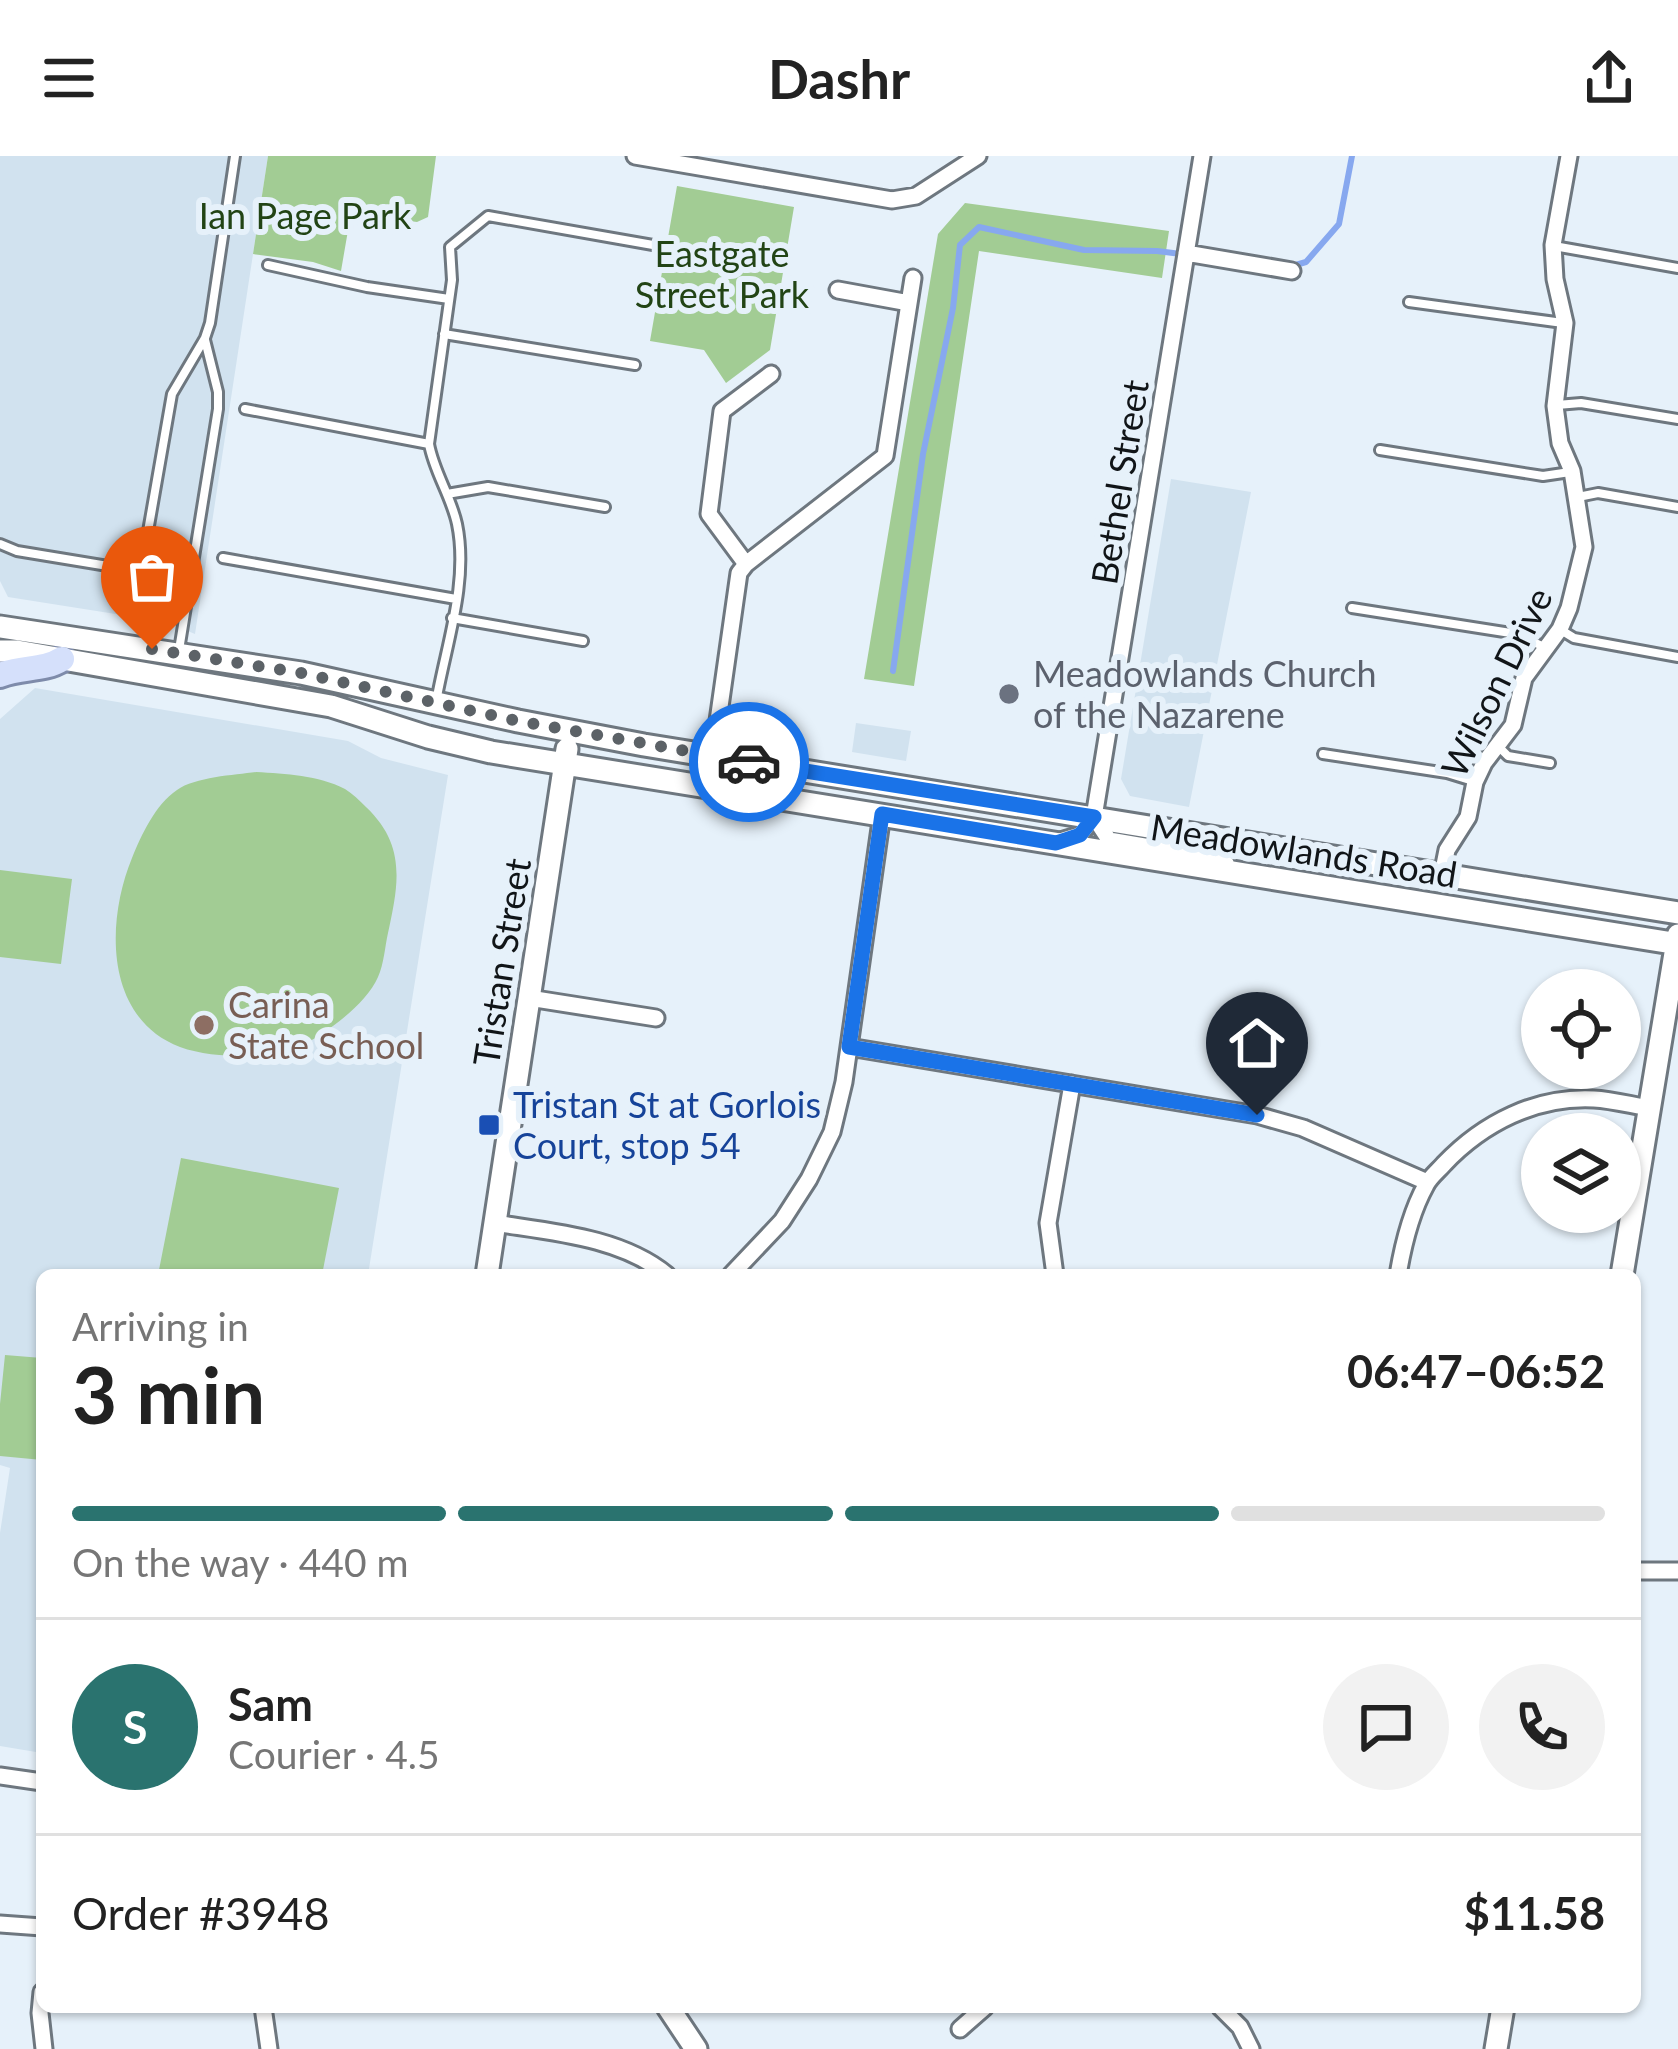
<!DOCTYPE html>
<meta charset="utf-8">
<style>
body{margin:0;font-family:Lato,sans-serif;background:#f2f2f2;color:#222;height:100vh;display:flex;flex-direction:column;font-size:45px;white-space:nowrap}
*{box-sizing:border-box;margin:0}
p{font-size:39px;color:#767676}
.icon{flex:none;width:66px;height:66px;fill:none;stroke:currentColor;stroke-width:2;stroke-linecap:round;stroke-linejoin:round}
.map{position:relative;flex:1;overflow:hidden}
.panel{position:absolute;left:36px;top:1113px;width:1605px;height:744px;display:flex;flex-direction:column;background:#fff;border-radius:18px;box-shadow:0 3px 9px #0004}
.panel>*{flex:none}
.buttons{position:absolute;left:1521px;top:813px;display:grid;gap:24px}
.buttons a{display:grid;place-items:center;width:120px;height:120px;border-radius:50%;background:#fff;box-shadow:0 3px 9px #0004;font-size:60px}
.pin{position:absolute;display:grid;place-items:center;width:102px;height:102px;color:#fff;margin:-123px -51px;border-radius:50% 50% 50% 0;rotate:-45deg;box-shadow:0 0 12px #0007}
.pin .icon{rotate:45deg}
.courier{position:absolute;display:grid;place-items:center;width:120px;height:120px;margin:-60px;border:9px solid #1a73e8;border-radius:50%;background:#fff;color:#222;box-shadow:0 3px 15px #0007}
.overview em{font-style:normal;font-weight:700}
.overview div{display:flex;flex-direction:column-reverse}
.overview{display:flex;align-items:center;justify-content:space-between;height:204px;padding:0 36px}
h1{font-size:78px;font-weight:700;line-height:90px}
.bar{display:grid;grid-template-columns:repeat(4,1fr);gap:18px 12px;align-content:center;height:144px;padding:0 36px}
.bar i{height:15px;border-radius:9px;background:#e0e0e0}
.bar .current{background:#2a736f}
.bar p{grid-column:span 4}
.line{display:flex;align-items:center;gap:30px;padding:0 36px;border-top:3px solid #e0e0e0}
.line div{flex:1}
.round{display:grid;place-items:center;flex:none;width:126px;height:126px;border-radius:63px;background:#f2f2f2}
header{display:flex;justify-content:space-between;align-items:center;height:156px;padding:0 36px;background:#fff;font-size:54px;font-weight:700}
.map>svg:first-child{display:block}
.built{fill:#d1e2ef}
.green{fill:#a2cc94}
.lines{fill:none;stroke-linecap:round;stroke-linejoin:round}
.stream{stroke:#87a8ef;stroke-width:6}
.lane-casing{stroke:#6e777f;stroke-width:14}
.street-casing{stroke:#6e777f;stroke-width:21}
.secondary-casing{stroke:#6e777f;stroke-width:27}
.primary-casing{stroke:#7e8baa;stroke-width:30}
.lane{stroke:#fff;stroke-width:8}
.street{stroke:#fff;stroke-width:15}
.secondary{stroke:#fff;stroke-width:21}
.primary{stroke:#d5e0fb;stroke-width:24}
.done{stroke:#5c6267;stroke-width:12;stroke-dasharray:0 21.6}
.route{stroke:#1a73e8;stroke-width:15}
.worship-dot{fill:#6b7280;stroke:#e6f1fa;stroke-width:4.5}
.education-dot{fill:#8d6e63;stroke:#e6f1fa;stroke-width:4.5}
.transit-dot{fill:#1a4fb4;stroke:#e6f1fa;stroke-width:4.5}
.labels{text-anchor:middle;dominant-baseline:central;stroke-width:12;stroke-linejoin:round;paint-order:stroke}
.park-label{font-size:36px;fill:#224415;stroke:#e6f1fa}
.street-label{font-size:36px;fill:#111518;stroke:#e6f1fa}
.worship-label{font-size:36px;fill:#5b616d;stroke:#e6f1fa;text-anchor:start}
.education-label{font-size:36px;fill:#785e54;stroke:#e6f1fa;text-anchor:start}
.transit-label{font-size:36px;fill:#164399;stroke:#e6f1fa;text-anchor:start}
</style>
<header><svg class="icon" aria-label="menu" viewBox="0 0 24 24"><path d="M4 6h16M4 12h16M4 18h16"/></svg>Dashr<svg class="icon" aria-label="share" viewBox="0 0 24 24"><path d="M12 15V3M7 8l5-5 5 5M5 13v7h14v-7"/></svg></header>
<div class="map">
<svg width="1678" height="1893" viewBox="0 0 1678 1893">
<rect width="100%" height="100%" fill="#e6f1fa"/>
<path class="built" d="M0,0h268l-73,478 -29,-12 -158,-25 -8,-16z
M1171,323l80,13 -62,315 -59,-11 -9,-17z
M35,532l313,53 33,17 67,17 -80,500h-326v478l-42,-7v-213l10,-65 -10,-3v-746z
M856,567l55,8 -5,30 -54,-9z"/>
<path class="green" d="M268,0h168l-8,61 -11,5 -66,-9 -10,58 -28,-9 -60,-8z
M677,30l117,21 -24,143 -44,33 -22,-33 -54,-9z
M965,47l204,28 -7,47 -183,-27 -65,435 -50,-7 74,-445z
M256,616c30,2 62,3 89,17 8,5 14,11 21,18 40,38 33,76 22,126 -3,13 -4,31 -10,44 -12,28 -54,58 -81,71 -16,8 -36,9 -54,8 -20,0 -44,-2 -63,-9 -76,-29 -74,-126 -48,-189 10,-24 23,-53 45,-68 18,-13 57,-15 79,-18z
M0,714l72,9 -11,85 -61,-7z
M181,1002l158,30 -17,87h-164z
M5,1199l37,3v102l-42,-4v-52z"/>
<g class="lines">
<path class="stream" d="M1292,110l14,-4 33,-38 13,-68
M893,515l30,-217 30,-146 7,-63 19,-18 105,23 73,1 24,3"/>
<defs>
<path id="lane" d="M1554,90l124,22
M268,109l99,22 82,12
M1409,146l154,21
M444,178l191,31
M1557,249l24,-2 97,16
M245,253l184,35
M1380,294l163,26 27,-4
M447,338l41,-7 117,20
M1578,341l20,-4 80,14
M0,388l17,7 103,17 16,-3 7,-5 29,-166 33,-56 5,-15 25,-167
M223,402l233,41
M1352,452l165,26 27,13
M452,462l131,23
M1561,474l13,8 104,19
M179,494l39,-241v-17l-13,-52
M436,546c10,-57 33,-120 21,-178 -6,-28 -23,-52 -28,-80l23,-164 -2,-33 38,-31 165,29
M1499,591l9,9 42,7
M1323,598l124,19 26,8"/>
<path id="street" d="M635,0l257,44 24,-4 62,-40
M1186,97l106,18
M838,134l71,13
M746,408l-37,-50 13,-103 49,-37
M713,600l26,-183 7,-9 139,-108 28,-178
M1094,661l15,23 100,17 17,6
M1057,686l23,-7 14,-18 108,-661
M1442,719l5,-25 21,-33 7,-35 9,-19 29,-38 11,-47 36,-49 9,-21 15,-61 -12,-76 -12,-28 -5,-37 10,-83 -10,-44 -2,-34 16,-89
M529,842l127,20
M849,891l408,68 46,13 124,54
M494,1067c57,9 127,14 173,52
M731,1119l51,-54 27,-42 23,-47 12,-50 38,-268
M1055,1119l-7,-52 24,-139
M1398,1119c5,-30 13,-63 28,-90 4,-8 12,-14 18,-21 39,-41 92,-68 150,-65 18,1 37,6 56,9
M1635,1415h43
M0,1620l42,6
M0,1768l42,3
M42,1836l-2,21 4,36
M263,1851l6,42
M1220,1851l20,20 11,22
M960,1873l25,-22"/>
<path id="secondary" d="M0,471l301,46 217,48 126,24 1034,168
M0,495h17l314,55 97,31 63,15 1187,192
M487,1119l80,-526
M1622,1119l56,-340
M668,1851l28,42
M1496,1893l7,-42"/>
<path id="primary" d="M0,519c21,-9 43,-4 62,-16"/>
</defs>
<use href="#lane" class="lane-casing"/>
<use href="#street" class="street-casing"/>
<use href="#secondary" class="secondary-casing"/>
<use href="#primary" class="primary-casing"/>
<use href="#lane" class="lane"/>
<use href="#street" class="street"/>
<use href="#secondary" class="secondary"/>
<use href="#primary" class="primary"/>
</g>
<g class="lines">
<path class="done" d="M152,493l149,24 217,48 231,41"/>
<path class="route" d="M749,606l345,55 -14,18 -24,8 -174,-29 -33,233 408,68"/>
</g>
<circle class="worship-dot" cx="1009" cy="538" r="12"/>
<circle class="education-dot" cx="204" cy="869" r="12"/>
<rect class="transit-dot" x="477" y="957" width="24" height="24" rx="6"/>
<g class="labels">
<g class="park-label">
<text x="305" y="59">Ian Page Park</text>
<text x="722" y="97">Eastgate<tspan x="722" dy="41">Street Park</tspan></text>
</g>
<g class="street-label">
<text transform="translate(1119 326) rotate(-81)">Bethel Street</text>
<text transform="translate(1496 526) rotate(-64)">Wilson Drive</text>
<text transform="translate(1304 694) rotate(9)">Meadowlands Road</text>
<text transform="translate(501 806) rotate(-81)">Tristan Street</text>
</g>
<g class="worship-label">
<text x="1033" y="517">Meadowlands Church<tspan x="1033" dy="41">of the Nazarene</tspan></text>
</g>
<g class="education-label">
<text x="228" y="848">Carina<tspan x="228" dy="41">State School</tspan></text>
</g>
<g class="transit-label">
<text x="513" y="948">Tristan St at Gorlois<tspan x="513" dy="41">Court, stop 54</tspan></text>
</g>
</g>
</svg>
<div class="buttons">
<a><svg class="icon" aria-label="locate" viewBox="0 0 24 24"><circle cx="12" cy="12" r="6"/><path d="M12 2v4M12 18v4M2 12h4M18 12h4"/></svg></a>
<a><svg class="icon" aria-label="layers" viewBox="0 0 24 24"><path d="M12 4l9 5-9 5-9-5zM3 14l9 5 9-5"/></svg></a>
</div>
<div class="pin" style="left:152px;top:493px;background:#ea580c"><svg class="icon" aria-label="bag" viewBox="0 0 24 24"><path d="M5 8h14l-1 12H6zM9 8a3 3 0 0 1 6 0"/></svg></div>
<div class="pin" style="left:1257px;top:959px;background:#1f2937"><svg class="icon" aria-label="home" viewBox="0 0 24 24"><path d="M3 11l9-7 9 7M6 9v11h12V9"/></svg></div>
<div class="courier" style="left:749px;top:606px"><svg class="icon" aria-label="car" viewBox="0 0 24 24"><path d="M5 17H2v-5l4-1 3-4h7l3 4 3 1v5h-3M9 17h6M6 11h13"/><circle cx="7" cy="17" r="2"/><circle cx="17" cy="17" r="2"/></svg></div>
<section class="panel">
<div class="overview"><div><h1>3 min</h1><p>Arriving in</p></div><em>06:47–06:52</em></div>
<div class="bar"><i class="current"></i><i class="current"></i><i class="current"></i><i></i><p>On the way · 440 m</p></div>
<div class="line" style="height:216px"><b class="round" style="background:#2a736f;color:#fff">S</b><div><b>Sam</b><p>Courier · 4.5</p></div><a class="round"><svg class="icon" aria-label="chat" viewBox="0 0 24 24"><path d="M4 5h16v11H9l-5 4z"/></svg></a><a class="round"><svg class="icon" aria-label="phone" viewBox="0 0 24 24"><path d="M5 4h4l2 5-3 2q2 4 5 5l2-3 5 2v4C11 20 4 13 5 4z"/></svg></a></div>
<div class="line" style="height:156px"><div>Order #3948</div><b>$11.58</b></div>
</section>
</div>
